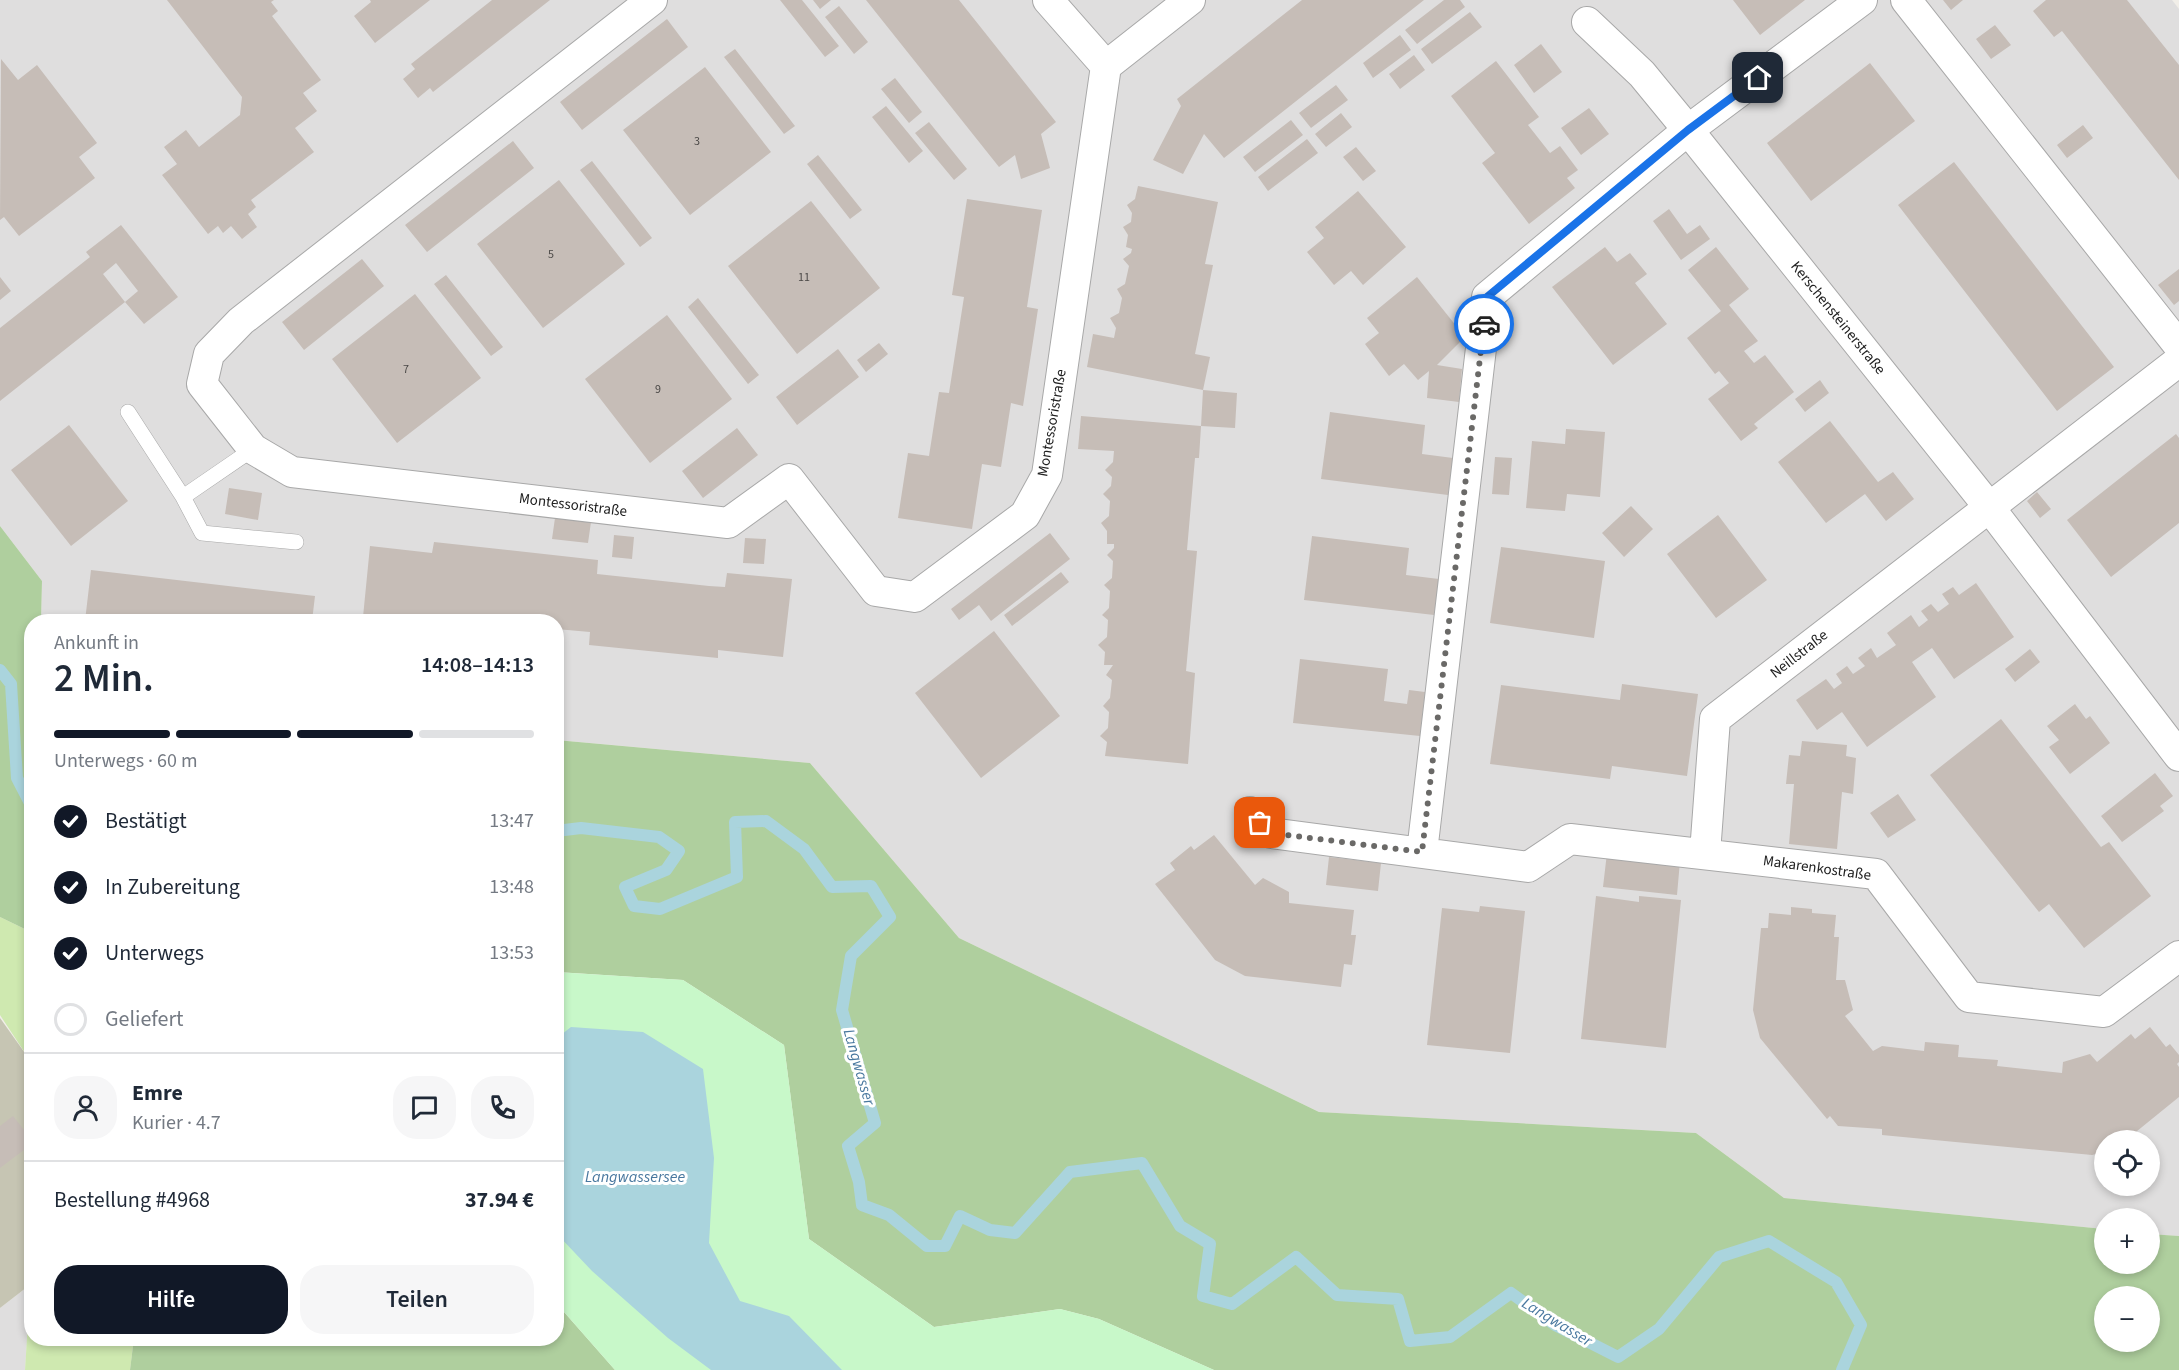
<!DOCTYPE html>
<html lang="de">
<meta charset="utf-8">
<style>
body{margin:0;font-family:"Source Sans 3",sans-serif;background:#f6f6f7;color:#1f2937;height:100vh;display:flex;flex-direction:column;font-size:22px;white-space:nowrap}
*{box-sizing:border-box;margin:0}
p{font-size:20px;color:#747a83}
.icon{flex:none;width:33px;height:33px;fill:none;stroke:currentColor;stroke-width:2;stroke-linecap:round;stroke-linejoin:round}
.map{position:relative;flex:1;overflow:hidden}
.sheet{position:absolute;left:24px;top:614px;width:540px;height:732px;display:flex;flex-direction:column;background:#fff;border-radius:24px;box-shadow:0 3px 9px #0003}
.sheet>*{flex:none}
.buttons{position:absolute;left:2094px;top:1130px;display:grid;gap:12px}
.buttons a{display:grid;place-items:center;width:66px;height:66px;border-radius:50%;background:#fff;box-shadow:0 3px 9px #0003;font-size:30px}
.pin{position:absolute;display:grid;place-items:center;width:51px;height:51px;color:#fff;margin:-26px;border-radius:12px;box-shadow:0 3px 9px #0006}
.courier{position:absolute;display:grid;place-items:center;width:60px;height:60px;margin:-30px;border:4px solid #1a73e8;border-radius:50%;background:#fff;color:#222;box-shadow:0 2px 8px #0007}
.headline em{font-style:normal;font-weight:600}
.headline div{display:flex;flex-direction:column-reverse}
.headline{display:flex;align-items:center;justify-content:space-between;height:102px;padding:0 30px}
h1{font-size:39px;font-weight:600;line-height:45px}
.bar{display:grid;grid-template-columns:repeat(4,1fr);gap:9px 6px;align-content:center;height:72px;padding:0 30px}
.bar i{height:8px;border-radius:4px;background:#e0e1e3}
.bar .active{background:#111827}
.bar p{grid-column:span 4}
.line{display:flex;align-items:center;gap:15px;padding:0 30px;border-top:2px solid #e0e1e3}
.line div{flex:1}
.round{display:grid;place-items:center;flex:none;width:63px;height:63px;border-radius:24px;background:#f6f6f7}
ol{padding:0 30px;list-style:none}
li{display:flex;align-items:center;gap:18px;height:66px}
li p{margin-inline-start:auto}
li .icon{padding:6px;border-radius:50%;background:#111827;color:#fff;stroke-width:4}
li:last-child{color:#747a83}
li i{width:33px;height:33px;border:3px solid #e0e1e3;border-radius:50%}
.button{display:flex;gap:12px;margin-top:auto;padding:12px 30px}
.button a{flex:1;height:69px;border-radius:24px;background:#111827;color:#fff;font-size:24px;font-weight:600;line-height:69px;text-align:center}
.button a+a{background:#f6f6f7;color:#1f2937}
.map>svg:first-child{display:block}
.residential{fill:#dfdede;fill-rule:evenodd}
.construction{fill:#c6c5b3}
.grass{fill:#cfe9b0}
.forest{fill:#afcf9e;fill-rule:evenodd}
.park{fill:#c8f8c9}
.water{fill:#aad4dd}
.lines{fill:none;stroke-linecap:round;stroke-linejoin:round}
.stream{stroke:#aad4dd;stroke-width:12}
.building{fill:#c6bdb7}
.service-casing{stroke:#a8a8a8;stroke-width:16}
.minor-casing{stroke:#a8a8a8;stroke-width:32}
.service{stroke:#fff;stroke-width:15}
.minor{stroke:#fff;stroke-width:30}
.done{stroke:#6a6967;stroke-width:6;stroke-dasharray:0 10.8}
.route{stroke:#1a73e8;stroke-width:8}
.labels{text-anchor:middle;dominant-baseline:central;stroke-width:6;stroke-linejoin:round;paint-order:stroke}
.number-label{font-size:12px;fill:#4a4846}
.street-label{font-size:15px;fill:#212121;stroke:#fff}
.water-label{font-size:16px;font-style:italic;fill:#49789f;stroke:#fff}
</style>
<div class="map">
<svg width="2179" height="1370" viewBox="0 0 2179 1370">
<rect width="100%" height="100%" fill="#f1eee8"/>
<path class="residential" d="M0,0h2172l7,9v1227l-29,-2v-16h-46v11l-320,-31 -88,-65 -377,-21 -360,-174 -149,-175 -253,-23 -1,-119h-515l1,-40 -42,-55zM2104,1140h46v45h-46z
M31,1284l-6,86h-25v-62z"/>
<path class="construction" d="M0,1018l32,45 -1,221 -31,24z"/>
<path class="grass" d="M0,917l31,15v130l-31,-47z
M31,1274l1,64h102l-4,32h-105z"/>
<path class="forest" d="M0,526l42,55 -1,40h-9l-1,311 -31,-15z
M556,740l254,23 149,175 360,174 377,21 88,65 320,31v34h46v-29l29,2v134h-965l-115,-51 -39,-10 -126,18 -125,-88 -25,-194 -101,-65 -126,-8zM2104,1296h46v45h-46z
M557,1304l58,66h-485l4,-32h422z"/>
<path class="park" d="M556,972l127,8 101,65 25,194 125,88 126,-18 39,10 115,51h-599l-58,-66z"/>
<path class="water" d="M571,1027l72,5 60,37 11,89 -5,85 31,58 49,15 53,54h-131l-43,-32 -76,-67 -35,-37v-196z"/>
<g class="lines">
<path class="stream" d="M0,670l11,14 6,94 15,29
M556,831l25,-3 78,9 20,14 -13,19 -41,17 9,19 26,3 77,-32 -2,-55 31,-1 38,28 28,38 39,-1 19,31 -39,39 -9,54 33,113 -27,23 11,36 3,23 27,10 38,31h18l15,-30 30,14 25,3 55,-61 72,-9 38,63 30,18 -7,52 29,8 64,-47 41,38 61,4 12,42 40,-4 61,-44 44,32 63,32 41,-28 60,-72 50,-16 67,41 25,43 -19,45"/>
</g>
<path class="building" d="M167,0h107l-3,2 7,9 -6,5 49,64 -18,13 14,18 -22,17 19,24 -63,48 5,7 -8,7 9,13 -15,12 -11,-13 -8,7 -5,-7 -10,8 -46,-59 15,-11 -13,-17 22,-17 13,17 41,-32 2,-18z
M370,0h60l-55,43 -21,-27 17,-14z
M492,0h58l-117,92 -3,-4 -12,10 -15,-19 12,-10 -4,-5z
M780,0h22l37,46 -14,11z
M813,0h18l-11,9z
M866,0h93l97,122 -15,12 9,34 -29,11 -6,-24 -16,12z
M1302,0h122l-200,158 -20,-24 -21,40 -30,-14 28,-54 -4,-7z
M1444,0h16l5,7 -48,37 -12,-14z
M1733,0h72l-45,35z
M1943,0h20l-12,10z
M2046,0h81l52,65v115l-117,-149 -8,6 -21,-26z
M839,6l29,36 -14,12 -29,-37z
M1470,12l12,15 -50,37 -11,-15z
M667,19l21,28 -106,83 -22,-28z
M1995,25l16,20 -20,14 -15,-20z
M1400,35l11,15 -38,28 -10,-15z
M1541,44l21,28 -28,21 -20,-28z
M735,49l60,77 -11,8 -60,-77z
M1414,55l11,15 -25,19 -11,-15z
M1,59l17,21 19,-15 60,78 -18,14 16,21 -76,58 -15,-19 -4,3z
M1496,61l43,56 -11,8 22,28 10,-7 18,24 -11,8 8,10 -46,36 -47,-61 13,-10 -44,-57z
M1870,63l45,58 -104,80 -44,-58z
M705,67l66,85 -81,63 -67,-85z
M895,78l27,34 -13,11 -28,-34z
M1336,85l12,15 -37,28 -12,-15z
M886,106l37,45 -14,12 -37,-46z
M1589,108l20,26 -28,21 -20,-27z
M1341,113l11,14 -26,20 -11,-13z
M1291,120l12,15 -48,37 -12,-15z
M929,122l38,47 -13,11 -39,-47z
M2083,125l10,13 -26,20 -10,-13z
M1307,139l11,14 -50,38 -10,-14z
M513,141l21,27 -107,84 -22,-27z
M1356,147l20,24 -13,10 -20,-24z
M818,155l44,55 -12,9 -43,-55z
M592,161l60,77 -12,9 -60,-77z
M1954,162l160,205 -57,44 -159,-206z
M559,180l66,84 -82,64 -66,-84z
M1138,186l80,16 -13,62 8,1 -18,89 15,3 -7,33 -116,-23 6,-33 21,4 2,-10 -6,-10 9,-5 3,-15 -5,-9 8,-5 4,-18 -6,-7 8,-6 1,-4 -6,-2 2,-12 -5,-8 8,-5 1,-9 -5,-8 8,-6z
M1358,191l48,56 -43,38 -12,-14 -17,14 -27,-33 17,-14 -9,-11z
M967,199l75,11 -15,97 11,2 -15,97 -12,-3 -10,64 -19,-3 -10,65 -74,-11 10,-65 21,3 10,-64 10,1 15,-96 -12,-2z
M811,201l69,87 -83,66 -69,-88z
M1669,209l18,25 13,-9 10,14 -29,21 -28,-39z
M121,225l57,72 -34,27 -19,-22 13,-11 -22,-28 -13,11 22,28 -125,99v-73l90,-71 -4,-5z
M1605,247l12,15 13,-9 17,21 -12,9 32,41 -54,41 -61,-78z
M1716,247l33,42 -20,16 29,36 -14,10 10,12 11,-8 29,37 -40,32 4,4 -17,13 -33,-42 21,-16 -10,-12 -4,3 -28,-36 34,-27 -33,-41z
M362,259l22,27 -80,64 -22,-28z
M2179,269v32l-5,4 -16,-20z
M446,275l57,72 -12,9 -57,-72z
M0,277l11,14 -11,9z
M1417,277l48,60 -28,28 25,4 -3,33 -32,-4 2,-27 -11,9 -14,-16 -15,12 -24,-32 14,-11 -12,-15z
M415,294l66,84 -84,65 -65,-84z
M698,298l61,77 -11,9 -60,-77z
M667,315l65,84 -82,64 -65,-84z
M879,343l9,11 -22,18 -9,-12z
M838,349l21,28 -62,48 -21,-28z
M1820,380l9,13 -24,19 -10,-13z
M1203,390l34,3 -2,35 -34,-2z
M1330,412l95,13 -3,29 31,4 -5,37 -127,-16z
M1081,416l120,10 -2,32h-4l-8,92 10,1 -11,120 9,2 -7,91 -83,-8 2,-14 -7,-6 8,-8 1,-16 -6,-6 7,-8 2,-18 -6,-5 7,-10h-9l1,-13 -7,-7 9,-8 1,-17 -6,-5 7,-7 1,-17 -6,-6 8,-7 1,-17 -6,-6 7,-7v-4h-7v-13l-6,-8 8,-7 1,-15 -7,-7 8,-8 1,-9 -7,-7 8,-8 1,-11 -36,-2z
M1830,421l48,61 15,-10 21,27 -28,22 -21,-27 -39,29 -48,-61z
M69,425l59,76 -57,45 -60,-76z
M737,428l21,27 -55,43 -21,-27z
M1566,429l39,3 -5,65 -33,-3 -2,17 -39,-3 6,-67 33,3z
M2176,434l3,4v85l-68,54 -44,-57z
M1495,457l17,1 -3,37 -17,-1z
M229,488l33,5 -4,27 -33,-6z
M2037,492l14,17 -11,9 -13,-17z
M1631,506l22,23 -29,28 -22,-24z
M1718,515l49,65 -51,38 -49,-64z
M555,518l36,4 -3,21 -36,-4z
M1050,533l20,26 -79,62 -12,-16 -20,15 -8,-11z
M614,535l20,2 -2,22 -20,-2z
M1312,536l97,12 -3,27 33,4 -5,36 -130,-15z
M745,538l21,1 -2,25 -21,-1z
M434,542l164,18 -1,14 112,12 16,1 2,-14 65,6 -9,78 -65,-7v8l-129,-13 1,-13 -34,-3v-8h-71l-60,-6v6h-27l-35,-4 7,-71 62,7z
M1501,547l104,14 -11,77 -104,-15z
M91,570l224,26 -3,25h-227z
M1061,572l8,10 -57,44 -8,-11z
M1976,583l38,54 -60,42 -22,-31 -20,14 24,35 -69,50 -25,-35 -25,18 -21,-30 30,-21 8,10 8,-6 -6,-9 11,-8 6,8 12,-8 -7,-8 13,-10 6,10 19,-13 -9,-12 24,-18 8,12 9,-7 -7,-9 10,-7 7,8 11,-8 -7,-10 11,-7 6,8z
M994,631l66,85 -79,62 -66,-85z
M2030,649l10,13 -25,20 -10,-13z
M1300,659l88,10 -4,32 23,3 2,-14 16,2 -5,44 -127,-13z
M1622,684l76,10 -11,82 -75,-10 -2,13 -120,-15 11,-79 119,15z
M2075,704l11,15 4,-3 20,27 -40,31 -21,-27 10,-7 -12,-14z
M2001,719l100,128 8,-5 42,54 -67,52 -35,-44 -10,8 -109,-137z
M1802,741l45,4 -1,11 10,2 -3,36 -11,-2 -5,57 -48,-5 5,-60h-8l3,-29 11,1z
M2155,773l18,23 -13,10 4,5 -42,31 -21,-26z
M1898,794l18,26 -28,18 -18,-25z
M1214,835l41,50 8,-7 26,14v11l65,7 -3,25h5l-4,30 -8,-1 -3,23 -96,-11 -30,-16 -60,-76 20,-14 -5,-7 21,-17 3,4z
M1607,853l73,8 -3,34 -74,-8z
M1329,857l52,6 -3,28 -52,-6z
M1596,896l43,6v-6l42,4 -15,148 -85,-9z
M1480,906l45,5 -15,142 -83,-8 15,-137 37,4z
M1791,907l21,2v4l24,2 -2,22h5l-3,43h9l8,30 -8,6 28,35 9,-5 42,5 1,-9 34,3 -1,12 40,3 -1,6 65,7 1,-11 27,-8 7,8 34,-28 4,5 15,-12 16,20 4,-3 9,11v7l-2,2 2,3v30l-53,43h-22v12l-12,3 -210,-20v-6l-44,-3 -8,-10 -3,3 -67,-81 -7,-28 8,-82h7l1,-15 22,2z
M13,1116l19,24v4l-32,24v-42z"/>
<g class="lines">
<defs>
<path id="service" d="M128,412l55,85 19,36 94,9
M183,497l70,-48"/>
<path id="minor" d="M652,0l-411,321 -32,33 -7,30 51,65 39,23 436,51 61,-44 87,112 39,6 110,-82 22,-40 59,-409
M1048,0l58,66
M1906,0l273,346
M1587,22l55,52 46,56 301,377 190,249
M1106,66l84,-66
M1250,812l21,21 257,34 42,-28 306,35 93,123 135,15 75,-56
M1422,852l65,-555 201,-167 174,-130
M1705,853l10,-134 464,-358"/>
</defs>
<use href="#service" class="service-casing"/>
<use href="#minor" class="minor-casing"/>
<use href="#service" class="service"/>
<use href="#minor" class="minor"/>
</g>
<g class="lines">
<path class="done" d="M1260,823l11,10 151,19 62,-528"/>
<path class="route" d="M1484,324l3,-27 201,-167 70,-52"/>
</g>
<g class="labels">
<g class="number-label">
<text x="697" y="141">3</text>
<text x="551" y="254">5</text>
<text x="804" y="277">11</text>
<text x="406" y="369">7</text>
<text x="658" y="389">9</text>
</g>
<g class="street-label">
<text transform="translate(1838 318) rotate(51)">Kerschensteinerstraße</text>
<text transform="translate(1052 423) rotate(-80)">Montessoristraße</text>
<text transform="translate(573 505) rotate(7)">Montessoristraße</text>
<text transform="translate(1799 654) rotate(-38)">Neillstraße</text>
<text transform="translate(1817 868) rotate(8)">Makarenkostraße</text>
</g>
<g class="water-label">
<text transform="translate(859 1067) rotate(74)">Langwasser</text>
<text x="635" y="1177">Langwassersee</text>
<text transform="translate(1557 1322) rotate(31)">Langwasser</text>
</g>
</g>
</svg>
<div class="buttons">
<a><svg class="icon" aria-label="locate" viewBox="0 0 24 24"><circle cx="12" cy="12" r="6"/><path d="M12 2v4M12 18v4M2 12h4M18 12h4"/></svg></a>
<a>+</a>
<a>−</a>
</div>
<div class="pin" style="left:1260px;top:823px;background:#ea580c"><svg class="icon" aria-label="bag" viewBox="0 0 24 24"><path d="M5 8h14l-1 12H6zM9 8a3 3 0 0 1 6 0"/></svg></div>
<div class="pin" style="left:1758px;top:78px;background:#1f2937"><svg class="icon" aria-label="home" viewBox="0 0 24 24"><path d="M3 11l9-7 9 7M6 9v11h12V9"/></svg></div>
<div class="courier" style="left:1484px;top:324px"><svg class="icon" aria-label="car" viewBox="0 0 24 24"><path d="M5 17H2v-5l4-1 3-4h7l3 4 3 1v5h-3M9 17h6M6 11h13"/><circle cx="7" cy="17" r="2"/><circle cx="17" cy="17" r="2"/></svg></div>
<section class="sheet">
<div class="headline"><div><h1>2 Min.</h1><p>Ankunft in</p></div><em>14:08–14:13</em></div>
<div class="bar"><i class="active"></i><i class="active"></i><i class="active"></i><i></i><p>Unterwegs · 60 m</p></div>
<ol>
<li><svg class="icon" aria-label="check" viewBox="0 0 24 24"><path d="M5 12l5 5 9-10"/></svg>Bestätigt<p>13:47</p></li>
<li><svg class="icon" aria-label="check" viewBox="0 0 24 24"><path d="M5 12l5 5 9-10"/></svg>In Zubereitung<p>13:48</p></li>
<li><svg class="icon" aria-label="check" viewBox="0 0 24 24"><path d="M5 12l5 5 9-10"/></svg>Unterwegs<p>13:53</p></li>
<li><i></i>Geliefert</li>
</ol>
<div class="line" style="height:108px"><a class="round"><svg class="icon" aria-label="person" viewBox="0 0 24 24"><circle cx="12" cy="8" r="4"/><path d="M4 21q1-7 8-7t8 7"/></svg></a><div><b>Emre</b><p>Kurier · 4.7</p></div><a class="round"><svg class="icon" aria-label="chat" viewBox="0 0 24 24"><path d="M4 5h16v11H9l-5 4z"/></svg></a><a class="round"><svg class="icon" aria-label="phone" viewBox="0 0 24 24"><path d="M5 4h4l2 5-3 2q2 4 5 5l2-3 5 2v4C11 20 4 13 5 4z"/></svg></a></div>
<div class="line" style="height:78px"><div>Bestellung #4968</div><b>37.94 €</b></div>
<div class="button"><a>Hilfe</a><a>Teilen</a></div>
</section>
</div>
